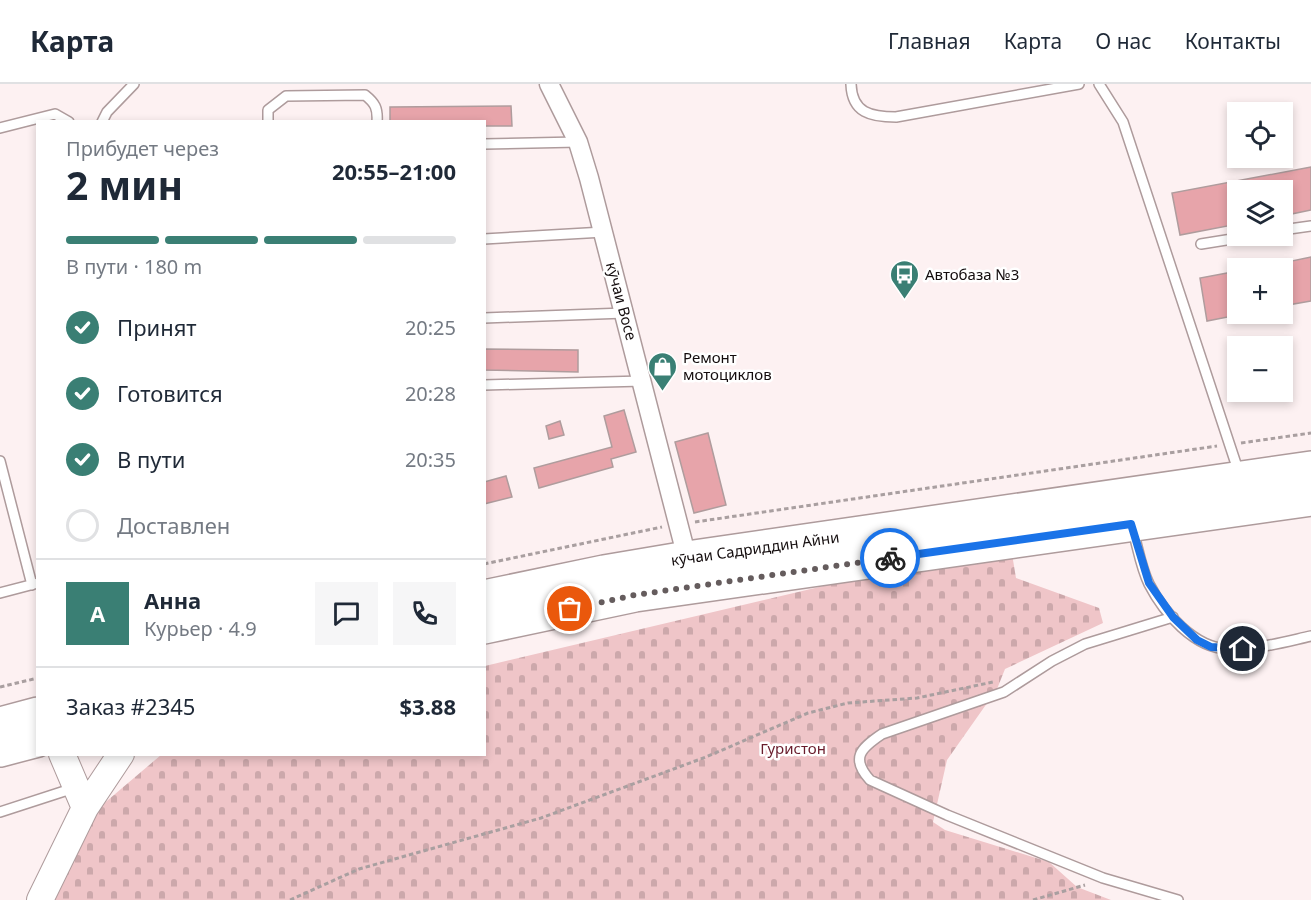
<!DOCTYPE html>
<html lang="ru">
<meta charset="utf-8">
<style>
body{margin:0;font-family:"Noto Sans",sans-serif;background:#f6f6f7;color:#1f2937;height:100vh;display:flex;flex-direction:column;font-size:22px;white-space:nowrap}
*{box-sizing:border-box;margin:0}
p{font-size:20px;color:#747a83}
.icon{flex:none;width:33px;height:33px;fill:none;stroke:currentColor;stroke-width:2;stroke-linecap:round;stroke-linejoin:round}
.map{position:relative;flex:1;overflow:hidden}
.details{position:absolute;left:36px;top:36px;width:450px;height:636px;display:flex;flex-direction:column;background:#fff;border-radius:0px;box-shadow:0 3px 9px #0003}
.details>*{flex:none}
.controls{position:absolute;left:1227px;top:18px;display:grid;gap:12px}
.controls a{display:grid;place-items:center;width:66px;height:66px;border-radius:0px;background:#fff;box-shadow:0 3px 9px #0003;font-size:30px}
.pin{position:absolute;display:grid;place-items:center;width:51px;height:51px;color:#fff;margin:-26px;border:3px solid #fff;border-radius:50%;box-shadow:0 2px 6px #0007}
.courier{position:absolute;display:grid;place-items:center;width:60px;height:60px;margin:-30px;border:4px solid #1a73e8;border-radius:50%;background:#fff;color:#222;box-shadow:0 2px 8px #0007}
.overview em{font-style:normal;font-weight:700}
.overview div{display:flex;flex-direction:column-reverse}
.overview{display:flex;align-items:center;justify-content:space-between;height:102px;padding:0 30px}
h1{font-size:39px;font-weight:700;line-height:45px}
.bar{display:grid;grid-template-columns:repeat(4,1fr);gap:9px 6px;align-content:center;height:72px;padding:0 30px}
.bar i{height:8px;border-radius:4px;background:#e0e1e3}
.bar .current{background:#3a7f74}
.bar p{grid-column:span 4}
.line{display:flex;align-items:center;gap:15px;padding:0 30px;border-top:2px solid #e0e1e3}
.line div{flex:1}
.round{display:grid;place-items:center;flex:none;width:63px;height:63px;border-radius:0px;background:#f6f6f7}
ol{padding:0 30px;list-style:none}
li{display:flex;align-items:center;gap:18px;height:66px}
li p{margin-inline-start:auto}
li .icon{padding:6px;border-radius:50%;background:#3a7f74;color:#fff;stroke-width:4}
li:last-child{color:#747a83}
li i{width:33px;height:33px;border:3px solid #e0e1e3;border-radius:50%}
header{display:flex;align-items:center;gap:36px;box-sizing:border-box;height:84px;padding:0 30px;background:#fff;border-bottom:2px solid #e0e1e3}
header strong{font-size:28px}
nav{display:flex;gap:33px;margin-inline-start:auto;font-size:21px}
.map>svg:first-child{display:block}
.cemetery{fill:url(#cemetery-stones)}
.building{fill:#e7a4aa;stroke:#af9c9d;stroke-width:1.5}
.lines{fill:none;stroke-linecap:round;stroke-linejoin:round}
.lane-casing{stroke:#ae9b9c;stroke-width:12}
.street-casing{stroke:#ae9b9c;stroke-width:21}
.secondary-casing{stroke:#ae9b9c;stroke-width:28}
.highway-casing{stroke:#ae9b9c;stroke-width:36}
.path{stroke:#a99fa0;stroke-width:3;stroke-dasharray:4.5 3;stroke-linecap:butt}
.lane{stroke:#fff;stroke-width:9}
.street{stroke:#fff;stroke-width:18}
.secondary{stroke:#fff;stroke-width:26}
.highway{stroke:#fff;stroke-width:33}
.done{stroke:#655c5d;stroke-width:6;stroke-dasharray:0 10.8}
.route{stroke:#1a73e8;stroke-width:8}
.labels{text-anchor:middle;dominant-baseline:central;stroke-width:5;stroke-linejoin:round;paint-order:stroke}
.poi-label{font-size:15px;fill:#130c0d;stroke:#fff;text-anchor:start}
.street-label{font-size:15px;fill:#130c0d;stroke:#fff}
.park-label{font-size:15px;fill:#691c2c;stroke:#fff}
</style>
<header>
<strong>Карта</strong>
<nav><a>Главная</a><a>Карта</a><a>О нас</a><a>Контакты</a></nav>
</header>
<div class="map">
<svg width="1311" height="816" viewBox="0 0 1311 816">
<defs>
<pattern id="cemetery-stones" width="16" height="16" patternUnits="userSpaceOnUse" patternTransform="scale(1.5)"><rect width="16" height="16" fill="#efc5c8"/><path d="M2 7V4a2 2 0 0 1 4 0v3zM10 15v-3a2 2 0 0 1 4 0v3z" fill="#cca8ab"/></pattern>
</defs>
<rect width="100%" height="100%" fill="#fdf1f2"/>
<path class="cemetery" d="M1010,458l6,36 83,30 4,15 -98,46 -8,20 -50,71 -14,62 12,8 104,32 28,25 34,13h-1064l8,-55 106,-90 323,-1 1,-88z"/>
<path class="building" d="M511,22l1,20h-28v-4h-94v-15z
M1311,83v43l-29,6v-26h-44v34l-58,11 -8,-42z
M1311,173v44l-29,5v-43z
M1238,187v44l-31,6 -7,-43z
M484,265l94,1v22l-94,-2z
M624,326l12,42 -25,7 2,8 -74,21 -5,-20 78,-21 -8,-31z
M560,337l4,14 -15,4 -3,-13z
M708,349l18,72 -32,8 -19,-71z
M506,392l6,21 -28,7v-22z"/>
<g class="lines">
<defs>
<path id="lane" d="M851,0c1,29 20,33 45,33l183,-33
M1099,0l24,38 116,351
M102,38l5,-10 27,-28
M268,38v-12l18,-14 79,-1c10,8 13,13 12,27
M0,44l55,-14 14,8
M484,60l94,-2
M1282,146l29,-4
M484,155l120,-7
M1201,160l50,-8
M484,234l141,-5
M484,301l159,-4
M0,377l32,124
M1133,447c5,17 8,37 16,53 15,29 45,64 79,65 28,1 56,-7 83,-13
M0,509l38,-10
M1173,533l-88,27 -33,17 -48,31 -122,42c-21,14 -32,24 -12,46l77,35 156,63 75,22
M0,728l74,-24"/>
<path id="street" d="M549,0l29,58 11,36 98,380"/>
<path id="secondary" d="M62,670l23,54
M40,816l45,-92 36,-54"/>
<path id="highway" d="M484,513l120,-25 83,-14 624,-90
M484,543l151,-32 676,-96
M0,640l38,-10
M0,666l38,-10"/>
</defs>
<use href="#lane" class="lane-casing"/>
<use href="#street" class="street-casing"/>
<use href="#secondary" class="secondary-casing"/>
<use href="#highway" class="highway-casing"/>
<path class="path" d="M1241,359l70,-10
M695,438l522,-76
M484,480l178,-37
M0,603l38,-9
M290,816l69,-31 182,-51 165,-61 102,-44 40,-10 69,-5 76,-16
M1033,816l52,-15"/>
<use href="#lane" class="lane"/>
<use href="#street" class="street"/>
<use href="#secondary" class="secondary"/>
<use href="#highway" class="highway"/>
</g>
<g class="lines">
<path class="done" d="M570,525l65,-14 255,-37"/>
<path class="route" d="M890,474l241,-34 18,59 24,34 24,23 14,7 32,2"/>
</g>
<defs>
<symbol id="bus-pin" viewBox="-11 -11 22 30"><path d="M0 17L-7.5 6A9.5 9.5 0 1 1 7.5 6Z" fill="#3a7f74" stroke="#fff"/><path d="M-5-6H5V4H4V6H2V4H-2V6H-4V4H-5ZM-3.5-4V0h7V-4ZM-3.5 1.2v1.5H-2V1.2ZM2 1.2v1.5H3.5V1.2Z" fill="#fff"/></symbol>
<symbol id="shop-pin" viewBox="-11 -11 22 30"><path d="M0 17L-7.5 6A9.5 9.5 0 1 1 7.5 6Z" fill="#3a7f74" stroke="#fff"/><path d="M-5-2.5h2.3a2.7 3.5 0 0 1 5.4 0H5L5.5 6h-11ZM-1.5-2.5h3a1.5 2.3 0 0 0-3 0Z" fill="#fff"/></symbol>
</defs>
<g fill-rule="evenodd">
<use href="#bus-pin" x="888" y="174" width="33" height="45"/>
<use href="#shop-pin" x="646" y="266" width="33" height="45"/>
</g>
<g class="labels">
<g class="poi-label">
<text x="925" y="190">Автобаза №3</text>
<text x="683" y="273">Ремонт<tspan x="683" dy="17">мотоциклов</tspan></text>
</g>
<g class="street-label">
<text transform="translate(622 217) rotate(75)">кӯчаи Восе</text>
<text transform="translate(755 464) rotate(-8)">кӯчаи Садриддин Айни</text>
</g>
<g class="park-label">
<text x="793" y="664">Гуристон</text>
</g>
</g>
</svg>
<div class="controls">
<a><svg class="icon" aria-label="locate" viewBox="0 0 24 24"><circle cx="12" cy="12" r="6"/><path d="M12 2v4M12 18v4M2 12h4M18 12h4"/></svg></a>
<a><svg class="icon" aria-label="layers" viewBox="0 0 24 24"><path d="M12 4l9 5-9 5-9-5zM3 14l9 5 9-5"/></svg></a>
<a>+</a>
<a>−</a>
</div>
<div class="pin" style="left:570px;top:525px;background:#ea580c"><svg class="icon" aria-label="bag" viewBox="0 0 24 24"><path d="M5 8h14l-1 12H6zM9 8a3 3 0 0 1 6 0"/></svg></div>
<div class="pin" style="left:1243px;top:565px;background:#1f2937"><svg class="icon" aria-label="home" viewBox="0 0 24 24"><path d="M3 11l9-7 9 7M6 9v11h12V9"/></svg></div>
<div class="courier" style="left:890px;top:474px"><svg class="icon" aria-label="bike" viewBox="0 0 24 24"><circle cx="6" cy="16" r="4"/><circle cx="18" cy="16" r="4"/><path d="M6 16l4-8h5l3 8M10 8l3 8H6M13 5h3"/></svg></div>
<section class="details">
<div class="overview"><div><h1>2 мин</h1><p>Прибудет через</p></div><em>20:55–21:00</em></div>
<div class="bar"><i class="current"></i><i class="current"></i><i class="current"></i><i></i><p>В пути · 180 m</p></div>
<ol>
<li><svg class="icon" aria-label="check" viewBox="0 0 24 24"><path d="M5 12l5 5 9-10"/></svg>Принят<p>20:25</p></li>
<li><svg class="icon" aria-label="check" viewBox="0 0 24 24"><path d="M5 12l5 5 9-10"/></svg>Готовится<p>20:28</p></li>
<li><svg class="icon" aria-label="check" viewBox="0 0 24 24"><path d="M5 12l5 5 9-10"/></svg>В пути<p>20:35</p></li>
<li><i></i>Доставлен</li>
</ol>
<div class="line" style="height:108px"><b class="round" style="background:#3a7f74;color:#fff">А</b><div><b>Анна</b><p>Курьер · 4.9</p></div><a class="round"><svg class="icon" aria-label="chat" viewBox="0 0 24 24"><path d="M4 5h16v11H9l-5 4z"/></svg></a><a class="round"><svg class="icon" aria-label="phone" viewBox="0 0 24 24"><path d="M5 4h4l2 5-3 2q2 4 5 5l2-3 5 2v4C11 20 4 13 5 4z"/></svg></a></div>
<div class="line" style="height:78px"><div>Заказ #2345</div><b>$3.88</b></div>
</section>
</div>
